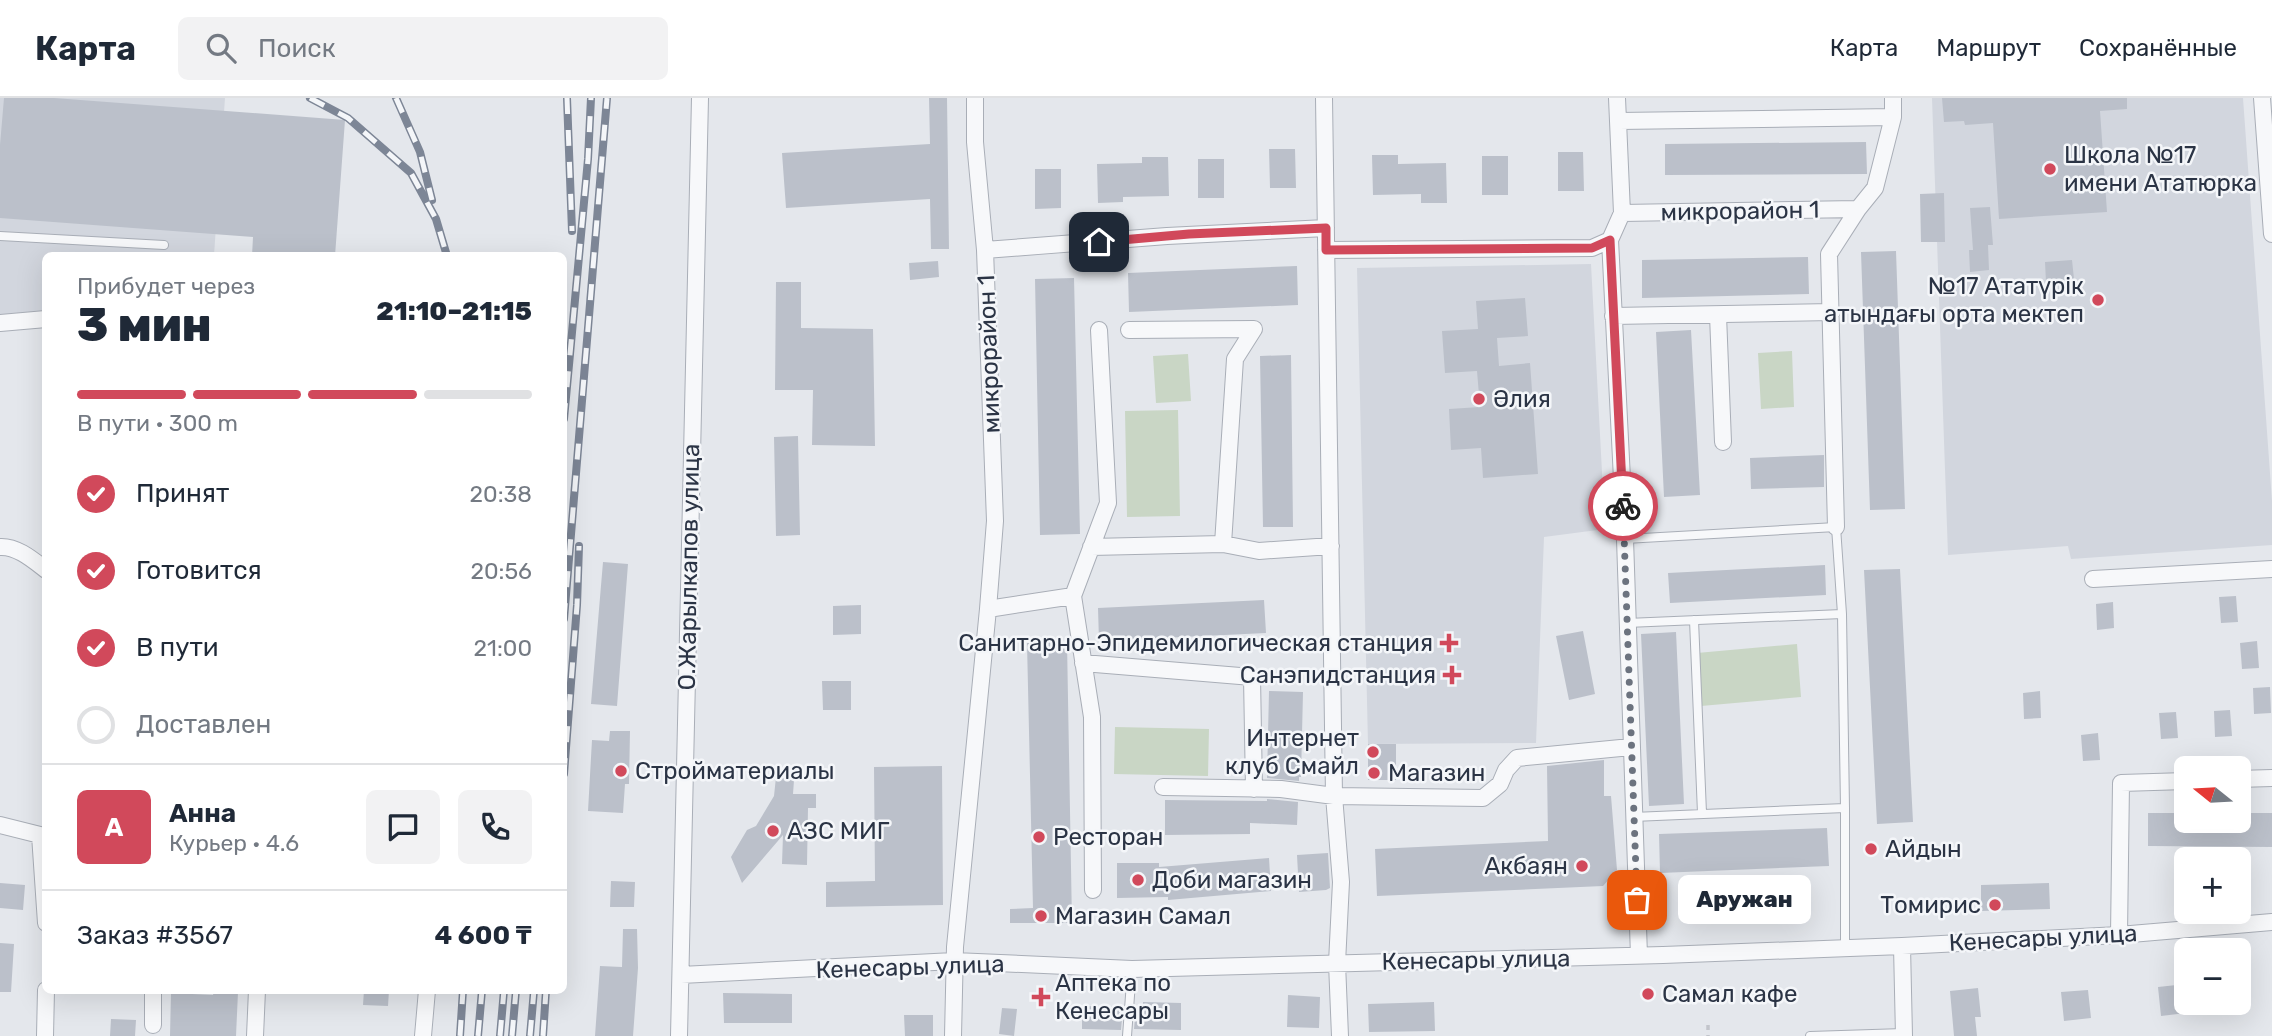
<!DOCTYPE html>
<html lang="ru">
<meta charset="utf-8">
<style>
body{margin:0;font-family:Rubik,sans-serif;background:#f2f2f3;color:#1f2937;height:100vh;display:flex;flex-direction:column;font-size:26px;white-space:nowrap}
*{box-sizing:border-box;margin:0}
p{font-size:23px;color:#747a83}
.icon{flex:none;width:38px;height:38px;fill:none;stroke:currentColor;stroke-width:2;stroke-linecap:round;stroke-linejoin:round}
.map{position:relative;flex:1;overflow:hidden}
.side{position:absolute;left:42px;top:154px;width:525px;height:742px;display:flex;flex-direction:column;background:#fff;border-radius:10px;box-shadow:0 7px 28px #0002}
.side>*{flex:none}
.needle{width:46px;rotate:288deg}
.tools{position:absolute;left:2174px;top:658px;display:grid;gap:14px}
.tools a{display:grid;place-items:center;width:77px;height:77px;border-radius:10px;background:#fff;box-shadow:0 7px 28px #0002;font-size:35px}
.pin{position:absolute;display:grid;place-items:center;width:60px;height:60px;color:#fff;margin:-30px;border-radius:14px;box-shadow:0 4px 10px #0006}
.courier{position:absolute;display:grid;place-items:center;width:70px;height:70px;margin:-35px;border:5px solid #d1495b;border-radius:50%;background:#fff;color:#222;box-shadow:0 2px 9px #0007}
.bubble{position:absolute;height:49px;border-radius:10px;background:#fff;box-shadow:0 7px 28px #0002;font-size:23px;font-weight:800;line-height:49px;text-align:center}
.head em{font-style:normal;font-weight:800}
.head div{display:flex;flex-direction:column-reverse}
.head{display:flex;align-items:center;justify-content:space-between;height:119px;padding:0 35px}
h1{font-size:46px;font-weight:800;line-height:52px}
.bar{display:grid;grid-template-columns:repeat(4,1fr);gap:10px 7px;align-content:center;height:84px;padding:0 35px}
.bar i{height:9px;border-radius:5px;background:#e0e1e3}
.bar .active{background:#d1495b}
.bar p{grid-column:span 4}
.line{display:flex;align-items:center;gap:18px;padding:0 35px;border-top:2px solid #e0e1e3}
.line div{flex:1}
.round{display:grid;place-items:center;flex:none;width:74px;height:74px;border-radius:10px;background:#f2f2f3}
ol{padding:0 35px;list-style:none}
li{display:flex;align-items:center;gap:21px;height:77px}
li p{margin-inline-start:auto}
li .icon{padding:7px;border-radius:50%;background:#d1495b;color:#fff;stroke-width:4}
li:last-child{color:#747a83}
li i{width:38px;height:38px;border:4px solid #e0e1e3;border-radius:50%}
header{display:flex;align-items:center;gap:42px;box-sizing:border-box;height:98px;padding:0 35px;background:#fff;border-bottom:2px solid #e0e1e3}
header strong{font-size:33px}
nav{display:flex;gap:38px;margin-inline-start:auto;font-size:24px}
.search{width:490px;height:63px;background:#f2f2f3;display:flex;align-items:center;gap:18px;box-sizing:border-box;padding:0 24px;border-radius:10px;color:#747a83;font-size:26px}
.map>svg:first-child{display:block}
.built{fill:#d2d6de}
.green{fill:#c9d6c5}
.building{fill:#bbc0ca}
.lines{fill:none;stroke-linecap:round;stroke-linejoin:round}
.lane-casing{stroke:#a9aeb7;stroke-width:10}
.street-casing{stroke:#a9aeb7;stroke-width:18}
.path{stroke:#c2c5cb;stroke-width:3.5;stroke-dasharray:5 5;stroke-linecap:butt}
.lane{stroke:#f7f8fa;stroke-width:8}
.street{stroke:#f7f8fa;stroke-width:16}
.rail-casing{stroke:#7d8696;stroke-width:8}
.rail{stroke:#f4f6f9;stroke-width:5;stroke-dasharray:16;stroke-linecap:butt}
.done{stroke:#6c737f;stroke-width:7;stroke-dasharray:0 12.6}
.route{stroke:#d1495b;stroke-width:9}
.poi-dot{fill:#d1495b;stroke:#f4f6f9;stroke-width:2.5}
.labels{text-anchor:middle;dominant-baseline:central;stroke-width:5;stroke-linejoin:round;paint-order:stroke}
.poi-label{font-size:24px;fill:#2b3445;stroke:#f4f6f9;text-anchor:start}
.street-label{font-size:24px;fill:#2b3445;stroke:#f4f6f9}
</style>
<header>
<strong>Карта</strong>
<div class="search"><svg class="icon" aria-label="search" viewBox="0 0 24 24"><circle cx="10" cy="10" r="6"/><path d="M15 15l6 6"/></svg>Поиск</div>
<nav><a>Карта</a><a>Маршрут</a><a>Сохранённые</a></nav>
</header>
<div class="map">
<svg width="2272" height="938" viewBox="0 0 2272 938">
<rect width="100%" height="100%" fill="#e4e7ec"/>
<path class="built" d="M0,0h225l-11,157 -168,1 -1,55 -45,5z
M1932,0h311l29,403v44l-201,14 -3,-13 -120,9z
M1591,166l14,265 -61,8 -8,206 -168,1 -11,-476z"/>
<path class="green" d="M1792,253l2,56 -33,2 -3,-56z
M1188,256l3,47 -35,2 -3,-47z
M1178,312l2,106 -53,1 -2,-106z
M1797,546l4,53 -100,9 -4,-53z
M1115,629l94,2 -1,47 -94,-2z"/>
<path class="building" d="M4,0h50l291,22 -10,136h-83l1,-19 -253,-19v-73z
M929,0h18l2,151h-18l-1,-50 -144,9 -4,-55 148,-9z
M1942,0h185v11l-27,2 7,101 -108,7 -6,-96 -28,2 -1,-4 -20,1z
M1866,44l1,32 -202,1v-31z
M1269,51h26l1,39h-26z
M1558,54h25l1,39h-26z
M1372,57h26v9l48,-1 1,40h-26v-9l-48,1z
M1482,58h26v39h-26z
M1142,59h26l1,39 -46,1v5l-25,1 -1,-39 45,-1z
M1198,61h26v39h-26z
M1035,71h26v39l-26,1z
M1944,95l1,49h-24l-1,-48z
M1990,109l3,38h-5l1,25 -19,2 -1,-22h4l-3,-42z
M1896,153l9,258 -35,1 -9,-258z
M1808,159l1,37 -167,4v-38z
M2072,162l2,19 -28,3 -1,-20z
M938,163l1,16 -29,3 -1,-17z
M1297,168l1,39 -169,7 -1,-39z
M1074,180l6,256 -40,1 -5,-256z
M776,184h25v46l72,1 2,117 -63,-1 1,-55h-38z
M1525,200l3,38 -31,2 2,28 31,-3 8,111 -55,4 -2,-30 -30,2 -2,-41 31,-2 -3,-36 -32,2 -3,-42 36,-2 -2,-28z
M1691,232l9,165 -36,2 -8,-165z
M1291,257l2,172h-30l-3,-171z
M798,338l2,99 -24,1 -2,-99z
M1824,357v32l-73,2 -1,-31z
M603,464l25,2 -11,142 -26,-2z
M1825,467l1,30 -156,8 -2,-30z
M1900,471l13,253 -36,2 -13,-254z
M2236,498l2,26 -17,1 -2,-26z
M1264,502l2,33 -167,8 -1,-33z
M2113,504l1,26 -17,2 -1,-26z
M861,507v29l-28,1v-29z
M1583,533l12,63 -26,6 -13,-64z
M1676,534l8,172 -35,2 -8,-172z
M2257,543l2,27 -17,1 -2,-26z
M1067,544l5,281h-62v-14l23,-1 -6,-265z
M822,583h29v29h-28z
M2270,589l1,26 -17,1 -1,-26z
M1269,593l34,1 -2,85h-2v4l-32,-3z
M2040,593l1,27 -17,1 -1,-26z
M2230,612l2,26 -17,1 -1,-26z
M2176,614l2,26 -17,1 -2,-26z
M610,633h20l-1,53h-4l-2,29 -35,-2 4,-71 17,1z
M2098,635l2,27 -17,1 -2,-26z
M1368,646h28v36h-28z
M1604,662v36h7l6,74 -14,16 -226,10 -2,-47 173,-8 -1,-75z
M942,668l1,139 -117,2v-25l49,-1 -1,-114z
M776,679l18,3 -1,14h23v14h-8l-1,57 -25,-1 1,-29 -41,48 -11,-26 16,-27 9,-4 18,-30z
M1267,701l31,3 -1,23 -47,-2v11l-85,1v-35l102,1z
M2148,715h38v8h52v-8h34v34l-124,-1z
M1827,730l2,38 -169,7 -1,-39z
M1328,755l2,35 -4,2 -27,2 -2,-37z
M1269,760l2,33 -103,9v-3l-51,1v-35h42v4z
M611,783l24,1 -1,25h-24z
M0,785l25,2 -2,25 -23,-2z
M2049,785l1,26 -69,2v-26z
M623,831h14l1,39 -5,68h-38l5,-70 22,1z
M0,845l14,1 -3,48h-11z
M2186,886v29l-25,3 -3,-29z
M1978,890l3,29h-6l2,19h-23l-4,-45z
M364,892h25l-1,16 -25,-1z
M2088,892l3,28 -27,3 -3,-29z
M214,893l24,1 -2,44h-66l1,-43 42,2z
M723,895l69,1v29h-68z
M1288,897l32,2 -1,31 -32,-1z
M1143,904l38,1v27l-47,-1 2,-22 7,1z
M1434,904l1,29 -66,1 -1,-28z
M1082,908l41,1 -2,23 -39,-1z
M1002,910l15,1 -3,27 -15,-2z
M904,917h29v21h-28z
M111,921l25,1 -1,16h-25z"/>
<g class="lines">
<defs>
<path id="lane" d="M0,138l164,9
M1625,441l211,-12 6,87 3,194 -212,9
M1694,522l8,193
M1627,525l215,-9
M1845,850v-140
M1127,938l5,-67
M1810,938l94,-3"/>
<path id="street" d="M1324,0l10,698 7,86 -4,81 3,73
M1617,0l5,115 -12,27 15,299 14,417
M2262,0l10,136
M1619,23l274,-4
M1622,115l236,-4 17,-21 18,-71v-19
M985,152l182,-14 159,-8
M1326,152l266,-2 18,-8
M1718,217l5,127
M1613,218l219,-4
M0,225l46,-4
M1129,232l125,-1 -19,30 -12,185
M1836,429l-7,-273 29,-45
M0,449c17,-1 33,13 46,23
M1091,449l132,-3 36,7 72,-5
M2093,481l179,-10
M1073,498l35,-93 -9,-173
M988,511l85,-13 19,121 1,173
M1083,565l169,14 2,112
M2238,681l34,-1
M1163,689l118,2 53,7 149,2 17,-14 6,-14 11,-12 114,-11
M0,727l40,10 6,5
M40,737l6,88
M2119,837l2,-152 65,-2
M1902,848l2,90
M681,877l273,-14 178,8 531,-14 239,-9 217,-11 153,-13
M153,927v-35
M45,938l1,-46
M255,938l2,-46
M423,938l4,-46
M679,938l21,-938
M953,938l2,-89 33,-338 7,-88 -10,-271 -10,-108v-44"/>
</defs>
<use href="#lane" class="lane-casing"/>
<use href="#street" class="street-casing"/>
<path class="path" d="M1708,927v11"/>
<use href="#lane" class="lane"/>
<use href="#street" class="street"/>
<defs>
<path id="rail" d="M310,0l38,20 63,55 25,46 11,37
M396,0l24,54 12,48
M567,0l5,133
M564,321l24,-260 3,-61
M564,521l43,-521
M564,676l13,-169 2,-59
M460,938l3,-46
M478,938l4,-46
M500,938l4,-46
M512,938l4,-46
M530,938l4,-46
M543,938l3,-46"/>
</defs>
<use href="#rail" class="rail-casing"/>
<use href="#rail" class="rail"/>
</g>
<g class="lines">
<path class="done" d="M1623,408l14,394"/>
<path class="route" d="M1099,144l90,-8 137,-6v22l266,-2 18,-8 13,266"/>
</g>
<g class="poi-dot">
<circle cx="2050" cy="71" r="7"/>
<circle cx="2098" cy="202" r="7"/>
<circle cx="1479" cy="301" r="7"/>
<path d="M1445.5 534.5h7v7h7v7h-7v7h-7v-7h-7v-7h7z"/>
<path d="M1448.5 566.5h7v7h7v7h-7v7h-7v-7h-7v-7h7z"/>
<circle cx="1373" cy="654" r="7"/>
<circle cx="621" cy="673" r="7"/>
<circle cx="1374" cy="675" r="7"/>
<circle cx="773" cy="733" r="7"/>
<circle cx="1039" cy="739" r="7"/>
<circle cx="1871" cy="751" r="7"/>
<circle cx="1582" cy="768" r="7"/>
<circle cx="1138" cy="782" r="7"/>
<circle cx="1995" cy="807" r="7"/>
<circle cx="1041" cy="818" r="7"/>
<circle cx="1648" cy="896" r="7"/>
<path d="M1037.5 888.5h7v7h7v7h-7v7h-7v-7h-7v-7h7z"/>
</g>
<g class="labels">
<g class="poi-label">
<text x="2064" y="57">Школа №17<tspan x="2064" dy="28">имени Ататюрка</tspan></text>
<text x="2084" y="188" text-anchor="end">№17 Ататүрік<tspan x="2084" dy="28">атындағы орта мектеп</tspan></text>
<text x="1493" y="301">Әлия</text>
<text x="1433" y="545" text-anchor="end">Санитарно-Эпидемилогическая станция</text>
<text x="1436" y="577" text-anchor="end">Санэпидстанция</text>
<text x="1359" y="640" text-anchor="end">Интернет<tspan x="1359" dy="28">клуб Смайл</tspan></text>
<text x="635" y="673">Стройматериалы</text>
<text x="1388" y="675">Магазин</text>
<text x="787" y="733">АЗС МИГ</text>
<text x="1053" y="739">Ресторан</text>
<text x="1885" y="751">Айдын</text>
<text x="1568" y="768" text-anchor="end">Акбаян</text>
<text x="1152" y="782">Доби магазин</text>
<text x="1981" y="807" text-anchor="end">Томирис</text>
<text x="1055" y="818">Магазин Самал</text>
<text x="1055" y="885">Аптека по<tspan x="1055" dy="28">Кенесары</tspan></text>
<text x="1662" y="896">Самал кафе</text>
</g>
<g class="street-label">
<text transform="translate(1740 113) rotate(-1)">микрорайон 1</text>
<text transform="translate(989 256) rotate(-92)">микрорайон 1</text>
<text transform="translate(689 469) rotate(-89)">О.Жарылкапов улица</text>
<text transform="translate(2043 840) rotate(-3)">Кенесары улица</text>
<text transform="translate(1476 862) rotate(-1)">Кенесары улица</text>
<text transform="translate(910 869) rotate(-2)">Кенесары улица</text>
</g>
</g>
</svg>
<div class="tools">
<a><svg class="needle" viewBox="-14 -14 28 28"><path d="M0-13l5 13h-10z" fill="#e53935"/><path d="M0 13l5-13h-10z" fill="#747a83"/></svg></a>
<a>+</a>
<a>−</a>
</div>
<div class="pin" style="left:1637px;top:802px;background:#ea580c"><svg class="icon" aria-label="bag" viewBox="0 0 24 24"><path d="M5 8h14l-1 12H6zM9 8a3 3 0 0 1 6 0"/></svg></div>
<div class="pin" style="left:1099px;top:144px;background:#1f2937"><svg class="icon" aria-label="home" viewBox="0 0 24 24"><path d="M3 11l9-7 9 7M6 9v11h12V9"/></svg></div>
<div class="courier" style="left:1623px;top:408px"><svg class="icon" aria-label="bike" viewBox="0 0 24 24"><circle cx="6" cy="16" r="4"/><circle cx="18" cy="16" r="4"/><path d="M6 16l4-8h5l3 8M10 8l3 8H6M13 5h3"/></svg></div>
<div class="bubble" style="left:1678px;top:777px;width:133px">Аружан</div>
<section class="side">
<div class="head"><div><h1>3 мин</h1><p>Прибудет через</p></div><em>21:10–21:15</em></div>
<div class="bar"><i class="active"></i><i class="active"></i><i class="active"></i><i></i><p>В пути · 300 m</p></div>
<ol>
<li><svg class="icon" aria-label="check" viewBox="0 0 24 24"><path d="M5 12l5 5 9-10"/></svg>Принят<p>20:38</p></li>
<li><svg class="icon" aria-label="check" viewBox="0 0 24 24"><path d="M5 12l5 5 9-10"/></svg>Готовится<p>20:56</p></li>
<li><svg class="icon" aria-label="check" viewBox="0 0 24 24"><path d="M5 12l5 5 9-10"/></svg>В пути<p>21:00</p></li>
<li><i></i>Доставлен</li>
</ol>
<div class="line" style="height:126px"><b class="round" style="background:#d1495b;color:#fff">А</b><div><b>Анна</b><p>Курьер · 4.6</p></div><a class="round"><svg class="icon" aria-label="chat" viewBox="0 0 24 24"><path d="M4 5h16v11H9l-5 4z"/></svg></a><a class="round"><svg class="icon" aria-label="phone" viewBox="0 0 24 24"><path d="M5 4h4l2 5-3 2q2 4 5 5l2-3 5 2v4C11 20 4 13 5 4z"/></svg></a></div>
<div class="line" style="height:91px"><div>Заказ #3567</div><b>4 600 ₸</b></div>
</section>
</div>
